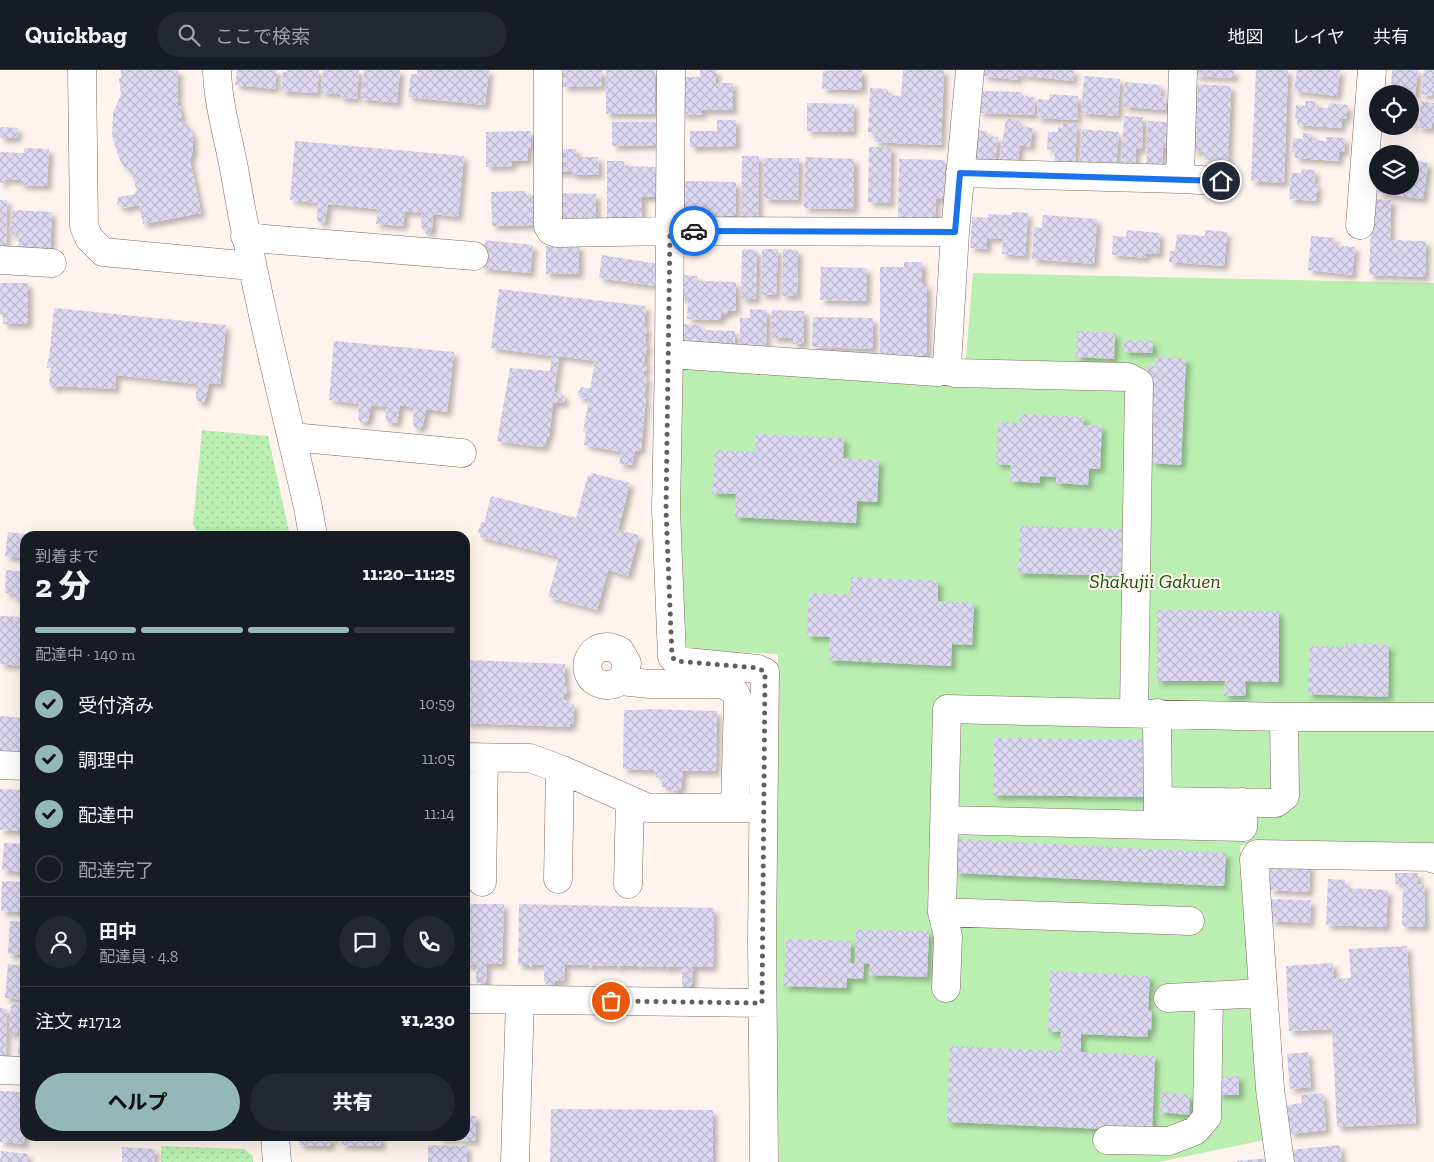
<!DOCTYPE html>
<html lang="ja">
<meta charset="utf-8">
<style>
body{margin:0;font-family:"Zilla Slab","Noto Sans JP",serif;background:#242831;color:#f1f3f6;height:100vh;display:flex;flex-direction:column;font-size:19px;white-space:nowrap}
*{box-sizing:border-box;margin:0}
p{font-size:16px;color:#9ea1a6}
.icon{flex:none;width:28px;height:28px;fill:none;stroke:currentColor;stroke-width:2;stroke-linecap:round;stroke-linejoin:round}
.map{position:relative;flex:1;overflow:hidden}
.side{position:absolute;left:20px;top:461px;width:450px;height:610px;display:flex;flex-direction:column;background:#171b24;border-radius:15px;box-shadow:0 5px 20px #0002}
.side>*{flex:none}
.controls{position:absolute;left:1369px;top:15px;display:grid;gap:10px}
.controls a{display:grid;place-items:center;width:50px;height:50px;border-radius:50%;background:#171b24;box-shadow:0 5px 20px #0002;font-size:25px}
.pin{position:absolute;display:grid;place-items:center;width:42px;height:42px;color:#fff;margin:-21px;border:2px solid #fff;border-radius:50%;box-shadow:0 1px 5px #0007}
.courier{position:absolute;display:grid;place-items:center;width:50px;height:50px;margin:-25px;border:4px solid #1a73e8;border-radius:50%;background:#fff;color:#222;box-shadow:0 1px 6px #0007}
.head em{font-style:normal;font-weight:800}
.head div{display:flex;flex-direction:column-reverse}
.head{display:flex;align-items:center;justify-content:space-between;height:85px;padding:0 15px}
h1{font-size:32px;font-weight:800;line-height:38px}
.bar{display:grid;grid-template-columns:repeat(4,1fr);gap:8px 5px;align-content:center;height:60px;padding:0 15px}
.bar i{height:6px;border-radius:4px;background:#363941}
.bar .selected{background:#94b7b9}
.bar p{grid-column:span 4}
.line{display:flex;align-items:center;gap:12px;padding:0 15px;border-top:1px solid #363941}
.line div{flex:1}
.round{display:grid;place-items:center;flex:none;width:52px;height:52px;border-radius:26px;background:#242831}
ol{padding:0 15px;list-style:none}
li{display:flex;align-items:center;gap:15px;height:55px}
li p{margin-inline-start:auto}
li .icon{padding:5px;border-radius:50%;background:#94b7b9;color:#111;stroke-width:4}
li:last-child{color:#9ea1a6}
li i{width:28px;height:28px;border:2px solid #363941;border-radius:50%}
.cta{display:flex;gap:10px;margin-top:auto;padding:10px 15px}
.cta a{flex:1;height:58px;border-radius:30px;background:#94b7b9;color:#111;font-size:20px;font-weight:800;line-height:58px;text-align:center}
.cta a+a{background:#242831;color:#f1f3f6}
header{display:flex;align-items:center;gap:30px;box-sizing:border-box;height:70px;padding:0 25px;background:#171b24;border-bottom:1px solid #363941}
header strong{font-size:24px}
nav{display:flex;gap:28px;margin-inline-start:auto;font-size:18px}
.search{width:350px;height:45px;background:#242831;display:flex;align-items:center;gap:12px;box-sizing:border-box;padding:0 18px;border-radius:28px;color:#9ea1a6;font-size:19px}
.map>svg:first-child{display:block}
.park{fill:url(#park-dots)}
.garden{fill:#baefb1}
.building{fill:url(#building-cross-hatch);filter:url(#shadow)}
.lines{fill:none;stroke-linecap:round;stroke-linejoin:round}
.minor-casing{stroke:#806b5b;stroke-width:29}
.minor{stroke:#fff;stroke-width:28}
.done{stroke:#655d57;stroke-width:5;stroke-dasharray:0 9}
.route{stroke:#1a73e8;stroke-width:6}
.labels{text-anchor:middle;dominant-baseline:central;stroke-width:4;stroke-linejoin:round;paint-order:stroke}
.park-label{font-size:20px;font-style:italic;fill:#18530c;stroke:#fef4ed}
</style>
<header>
<strong>Quickbag</strong>
<div class="search"><svg class="icon" aria-label="search" viewBox="0 0 24 24"><circle cx="10" cy="10" r="6"/><path d="M15 15l6 6"/></svg>ここで検索</div>
<nav><a>地図</a><a>レイヤ</a><a>共有</a></nav>
</header>
<div class="map">
<svg width="1434" height="1092" viewBox="0 0 1434 1092">
<defs>
<pattern id="park-dots" width="8" height="8" patternUnits="userSpaceOnUse" patternTransform="scale(1.25)"><rect width="8" height="8" fill="#baefb1"/><path d="M2 2h.1M6 6h.1" fill="none" stroke="#9fcc97" stroke-width="1.8" stroke-linecap="round"/></pattern>
<pattern id="building-cross-hatch" width="8" height="8" patternUnits="userSpaceOnUse" patternTransform="scale(1.25)"><rect width="8" height="8" fill="#dcd8f2"/><path d="M0 0l8 8M0 8l8-8" fill="none" stroke="#bcb8ce"/></pattern>
<filter id="shadow"><feDropShadow dx="4.5" dy="4.5" stdDeviation="2.5" flood-color="#0004"/></filter>
</defs>
<rect width="100%" height="100%" fill="#fef4ed"/>
<path class="park" d="M202,360l66,6 22,100h-90l-7,-11z
M161,1076l83,3 9,7v6h-92z"/>
<path class="garden" d="M973,203l461,10v563l-194,-1 24,295 -105,22h-380l-6,-233 5,-275 -90,-4 -5,-4 -7,-176 5,-105 283,16z"/>
<path class="building" d="M121,0h57v36h2l2,15 7,6 4,9v15l-3,9 11,53 -58,11 -4,-19 -15,3 -7,-3 1,-8 18,-3 -1,-2 2,-1 -5,-17 -8,-7 -5,-9 -7,-23 1,-22 8,-18 -2,-16 2,-2z
M237,0h40l-2,19 -40,-4z
M287,0h32l-2,23 -36,-2 2,-19h4z
M323,0h36l-2,29 -17,-1v-4l-19,-1z
M364,0h35l1,1 -3,32 -36,-4z
M417,0h72l-4,35 -77,-8 3,-23h6z
M563,0h39v16l-39,1z
M606,0h49v44h-49z
M700,0h16v13h17v27h-31v5l-21,-1v-37h19z
M862,0v20l-40,-1 1,-18z
M903,0h41l-3,75 -67,-3 1,-9 -7,-1 2,-44 18,1v6l13,1z
M983,0h91l-1,11 -55,-6v5l-35,-4z
M1195,0h39v8l-40,-2z
M1256,0h32l-4,113 -33,-2z
M1297,0h43l-3,26 -43,-5z
M1392,0h26l-3,26 -13,-2v-6h-11z
M1424,0h10v21l-1,-1 -1,6 -11,-2z
M1084,6l36,3 -2,37 -37,-3z
M1125,12l36,3 -1,11 6,1 -1,13 -42,-3z
M1196,14l35,2 -3,75 -24,-1 1,-8 -12,-1z
M980,21l42,1v4l13,1 -1,18 -55,-2z
M1049,24l29,2 -1,24 -40,-2 1,-19 11,1z
M1410,30h4l-1,28 -3,-1z
M1306,31h10l-1,6 13,1 1,-5 19,2 -2,14h-4l-1,9 -44,-3 1,-6h-3l1,-14 9,1z
M1421,31l13,2v21h-2v5l-14,-1z
M807,33l47,1 -1,28 -46,-1z
M1124,46l19,1 -1,32h-6l-1,20 -14,-1z
M1006,48l13,2 -1,6 15,2 -3,19 -10,-2 -3,21 -18,-3z
M717,50h19v26l-46,1v-16h27z
M1148,51l21,1 -1,26 -5,-1 -1,20 -16,3z
M612,52h45v23l-45,1z
M1063,53l14,1 -2,42 -21,-1 1,-15 -8,-1 1,-17h10v-5l5,1z
M0,57l18,1 -1,10h-17z
M1082,59l37,3 -3,36 -36,-3z
M975,60l12,1 -1,5 12,1 -3,24 -24,-3z
M531,61v17h-3v12l-16,1v5l-26,1v-35z
M1303,63l10,1 -1,6 14,1v-4l19,1 -1,14h-5v9l-44,-3v-6h-3l1,-14 10,1z
M295,71l169,15 -6,61 -25,-3 -1,15 -2,4h-4l-5,-6 1,-14 -17,-2 -2,15 -27,-2 2,-15 -50,-5 -3,18 -5,1 -3,-4 1,-16 -28,-3z
M869,77h22l-1,56 -22,-1z
M24,78l25,1 -2,37 -26,-1v-5l-17,-1v4h-4v-31l24,1z
M554,79h22v8h22l1,18h-27v-3h-17z
M742,86h17l-1,70 -17,-7z
M805,87l49,2v50l-50,-1z
M764,88h35l-1,42 -34,-1z
M899,89l46,1 -1,39h-8l-1,24 -37,-1z
M1410,90l18,3 -5,36 -45,-6 1,-7h31z
M607,91h17v5l34,1v30h-16v27h-35z
M1302,99l13,1 -1,14 4,1 -2,16 -27,-2 2,-26h10z
M683,111l53,1v34h-11v6h-18v-5l-25,-1z
M526,121v4h8l1,30 -43,1 -1,-34z
M555,123l41,1v26h-42z
M1372,129l19,1 -1,40 36,1 -1,36 -56,-2z
M0,130h7l-1,47h-6z
M12,140l40,2 -2,40 -32,-1 1,-17h-9z
M1012,142l16,1 -3,43 -23,-2 1,-15 -16,-1v11l-17,-1 2,-31 16,1v-4l24,1z
M1043,145l54,4 -3,45 -62,-5 2,-32 8,1z
M1127,160l33,3 -1,21 -13,-1v5l-34,-3 1,-19 13,1z
M1205,160l22,2 -3,34 -55,-4 1,-11h5l2,-17 28,2z
M1311,166l24,2 -1,7 21,2 -3,28 -44,-5z
M485,170l48,5 -3,28 -48,-5z
M579,175v29h-33v-28z
M742,179l15,1 -1,49h-15z
M762,179h16l-2,46h-15z
M783,179l15,1 -1,46h-15z
M602,185l56,9 -3,22 -56,-8z
M904,192h18v22h5v72h-14v3h-11v-4h-22v-88h24z
M821,197l46,1 -1,33 -46,-1z
M680,205l17,1v5l39,1v29l-8,-1v4h-7v6l-34,-1 1,-21h-8z
M0,213h28v41h-25v-9h-3z
M499,219l147,17 -2,20 3,3 -2,12 2,4 -3,18h3l-1,8h-2l-1,4 4,3 -3,20h2l-5,52 -6,1 -3,14 -13,-1 2,-12 -37,-7 2,-12 -3,-1 6,-33 -8,-1 -3,-3v-3l4,-5 8,2 5,-28 -36,-5 -5,36 9,2 2,7 -3,2h-9l-4,34 -2,-1 -2,10 -4,1 -44,-6 13,-73 40,3 2,-15 -61,-8z
M54,238l172,17 -6,59 -11,-1 -3,14 -3,6 -7,-3v-16l-80,-9 -1,14 -56,-3 -6,3 -4,-6 2,-15h-4l1,-9h1z
M750,239l17,1 -1,37 -26,-1v-28h10z
M772,240l32,1v33h-11v-6h-21z
M813,247l60,1v31l-61,-2z
M679,254l22,1v5l34,1v19l-57,-3z
M1077,261l38,2 -1,26 -38,-2z
M1124,270l29,1 -1,12 -28,-1z
M334,271l120,11 -7,60 -21,-3 -3,16 -5,4 -4,-2 -1,-4 1,-15 -14,-3 -3,18 -12,-2 2,-14 -16,-2 -3,16 -7,2 -3,-5 1,-14 -30,-4z
M1156,287l30,2 -5,106 -29,-2v-6l-8,-1 4,-91 8,1z
M1020,344l64,3 -1,8 19,1 -2,43h-11l-1,16 -32,-2v-6l-16,-1v7l-30,-2 1,-16 -15,-1 2,-42 21,1z
M756,364l88,4 -1,20 36,2 -2,42 -20,-1 -1,22 -121,-6 1,-23 -24,-1 3,-43 40,2z
M592,403l38,10 -12,47 21,5 -11,41 -20,-6 -11,40 -49,-13 11,-40 -79,-20v-3l-2,-1 3,-11 3,1 7,-27 85,22 12,-43 3,1z
M1020,456l104,3 -1,47 -105,-3z
M8,462l24,3v1h-7v22l-20,-2z
M6,500l19,2v27l-12,-1 1,-4 -9,-1z
M851,507l87,4v20l36,2 -2,42 -20,-1 -1,22 -122,-6 1,-23 -23,-1 2,-43 41,2z
M1157,540l122,1v71l-34,-1 1,15h-22l1,-15h-68z
M0,546l25,1v49l-25,-2z
M1346,573l43,2 -1,52 -80,-3 2,-48 36,1z
M465,590l100,4v22h2v7l-3,1v6h3v3l7,1 -1,20 -3,-1v4l-105,-4z
M644,639l73,2 -1,60h-33l-2,18 -5,2h-3l-2,-4h-9v-10h-6v-5h-2v-2l-31,-1 1,-59h20z
M0,646l25,2v33h-7v5l-18,4z
M994,668l153,2v57l-154,-2z
M0,719l25,1v41l-25,-1z
M957,769l269,14 -2,33 -268,-13z
M4,773l21,1v28l-23,-2z
M1270,793l40,2 -1,27 -39,-2z
M1395,803h23v11h6l1,43 -23,-1 1,-42h-8z
M1328,809l17,1v8l43,2 -2,37 -60,-2z
M2,811l23,1v30l-24,-1z
M1271,829l40,1 -1,23 -40,-2z
M465,834h39l-2,60h-15l-1,17 -3,3 -6,-1 -1,-3 1,-15h-12z
M519,834l195,4 -1,59h-20l-1,17 -4,4 -5,-1 -1,-3v-17h-13v2h-2l-1,-2 -25,-1v2l-3,-2h-18l-1,2h-2v-2l-25,-1v2l-2,1 -1,-3h-14v2l-2,-2h-8l-1,15 -9,1 -1,3 -5,2 -4,-3 -1,-3v-15h-12v1l-2,1 -1,-2h-11z
M10,851l15,1v33l-17,-1z
M856,860l73,1 -2,46 -58,-2 1,-11 -6,-1 -1,16 -16,-1v10l-63,-2 2,-47 65,2 -1,22h5z
M1407,876l9,177 -79,4 -5,-98 -43,2 -3,-65 47,-3 1,16 17,-1 -2,-29z
M8,894l17,2v34l-20,-2z
M1050,901l100,5 -2,34 4,1 -1,19 -3,-1v8l-67,-3v18l74,4 -3,75 -205,-9 3,-76 110,5 1,-19h-13z
M11,934l14,1v50h-7l2,-22h-11z
M0,938l7,1 -2,49h-5z
M1308,982l3,35 -21,2 -3,-35z
M1239,1006v19h-21v-18z
M0,1021l25,1 -1,52 -24,-2z
M1162,1022l28,3 -1,20 -29,-3z
M1323,1023l3,37 -36,4 -3,-29 15,-2 -1,-8z
M551,1039l162,1v52h-163z
M465,1045l11,1 -1,25 -37,-2v-3h27z
M299,1066h38v4l-7,-1v7l-31,-1z
M342,1066h39v10l-40,-1z
M428,1075l39,1v16h-39z
M1340,1075l2,17h-51l-1,-12z
M122,1077l33,2 -1,13h-32z
M1,1081l27,3 -1,8h-27z
M1268,1088l1,4h-32v-1z"/>
<g class="lines">
<defs>
<path id="minor" d="M82,0l2,156 5,12 14,14 149,14
M217,0c1,36 12,69 18,104 19,112 47,222 73,333l5,29
M548,0v156l3,5 6,2 113,-2 285,1
M671,0l-2,284 -3,156 6,147 4,4 82,8 7,3 -3,266 2,224
M960,103l220,6 3,-109
M1180,109l41,2
M1360,155l12,-155
M245,166l20,3 209,17
M0,190l52,3
M669,284l269,18 7,-2 2,-5 8,-133 15,-162
M945,300l10,3 173,4 11,6 -5,330
M292,367l170,16
M620,611l4,-5 3,-13 -7,-12c-31,-17 -45,26 -19,33 7,2 13,1 19,-3l30,3h69c11,3 16,5 19,16l-3,108
M1157,643l1,106
M465,687l65,1 30,11 88,39h105
M0,695l25,1
M1158,731l118,2 9,-7 -1,-79
M945,750l298,7v-25
M558,809l2,-110
M482,812l2,-124
M628,814l2,-84
M942,842l248,9
M946,918l2,-52 -6,-24 5,-203 337,8h150
M1168,928l95,-5
M465,929l297,4
M0,1000l24,1
M275,1066l2,26
M1107,1070l62,1 26,-10 12,-14 2,-120
M515,1092l5,-162
M1280,1092l-10,-73 -16,-230 3,-5 175,3 2,2"/>
</defs>
<use href="#minor" class="minor-casing"/>
<use href="#minor" class="minor"/>
</g>
<g class="lines">
<path class="done" d="M611,931l151,2 3,-331 -7,-4 -82,-7 -4,-4 -6,-147 4,-279h24"/>
<path class="route" d="M694,161l261,1 5,-59 261,8"/>
</g>
<g class="labels">
<g class="park-label">
<text x="1155" y="511">Shakujii Gakuen</text>
</g>
</g>
</svg>
<div class="controls">
<a><svg class="icon" aria-label="locate" viewBox="0 0 24 24"><circle cx="12" cy="12" r="6"/><path d="M12 2v4M12 18v4M2 12h4M18 12h4"/></svg></a>
<a><svg class="icon" aria-label="layers" viewBox="0 0 24 24"><path d="M12 4l9 5-9 5-9-5zM3 14l9 5 9-5"/></svg></a>
</div>
<div class="pin" style="left:611px;top:931px;background:#ea580c"><svg class="icon" aria-label="bag" viewBox="0 0 24 24"><path d="M5 8h14l-1 12H6zM9 8a3 3 0 0 1 6 0"/></svg></div>
<div class="pin" style="left:1221px;top:111px;background:#1f2937"><svg class="icon" aria-label="home" viewBox="0 0 24 24"><path d="M3 11l9-7 9 7M6 9v11h12V9"/></svg></div>
<div class="courier" style="left:694px;top:161px"><svg class="icon" aria-label="car" viewBox="0 0 24 24"><path d="M5 17H2v-5l4-1 3-4h7l3 4 3 1v5h-3M9 17h6M6 11h13"/><circle cx="7" cy="17" r="2"/><circle cx="17" cy="17" r="2"/></svg></div>
<section class="side">
<div class="head"><div><h1>2 分</h1><p>到着まで</p></div><em>11:20–11:25</em></div>
<div class="bar"><i class="selected"></i><i class="selected"></i><i class="selected"></i><i></i><p>配達中 · 140 m</p></div>
<ol>
<li><svg class="icon" aria-label="check" viewBox="0 0 24 24"><path d="M5 12l5 5 9-10"/></svg>受付済み<p>10:59</p></li>
<li><svg class="icon" aria-label="check" viewBox="0 0 24 24"><path d="M5 12l5 5 9-10"/></svg>調理中<p>11:05</p></li>
<li><svg class="icon" aria-label="check" viewBox="0 0 24 24"><path d="M5 12l5 5 9-10"/></svg>配達中<p>11:14</p></li>
<li><i></i>配達完了</li>
</ol>
<div class="line" style="height:90px"><a class="round"><svg class="icon" aria-label="person" viewBox="0 0 24 24"><circle cx="12" cy="8" r="4"/><path d="M4 21q1-7 8-7t8 7"/></svg></a><div><b>田中</b><p>配達員 · 4.8</p></div><a class="round"><svg class="icon" aria-label="chat" viewBox="0 0 24 24"><path d="M4 5h16v11H9l-5 4z"/></svg></a><a class="round"><svg class="icon" aria-label="phone" viewBox="0 0 24 24"><path d="M5 4h4l2 5-3 2q2 4 5 5l2-3 5 2v4C11 20 4 13 5 4z"/></svg></a></div>
<div class="line" style="height:65px"><div>注文 #1712</div><b>¥1,230</b></div>
<div class="cta"><a>ヘルプ</a><a>共有</a></div>
</section>
</div>
